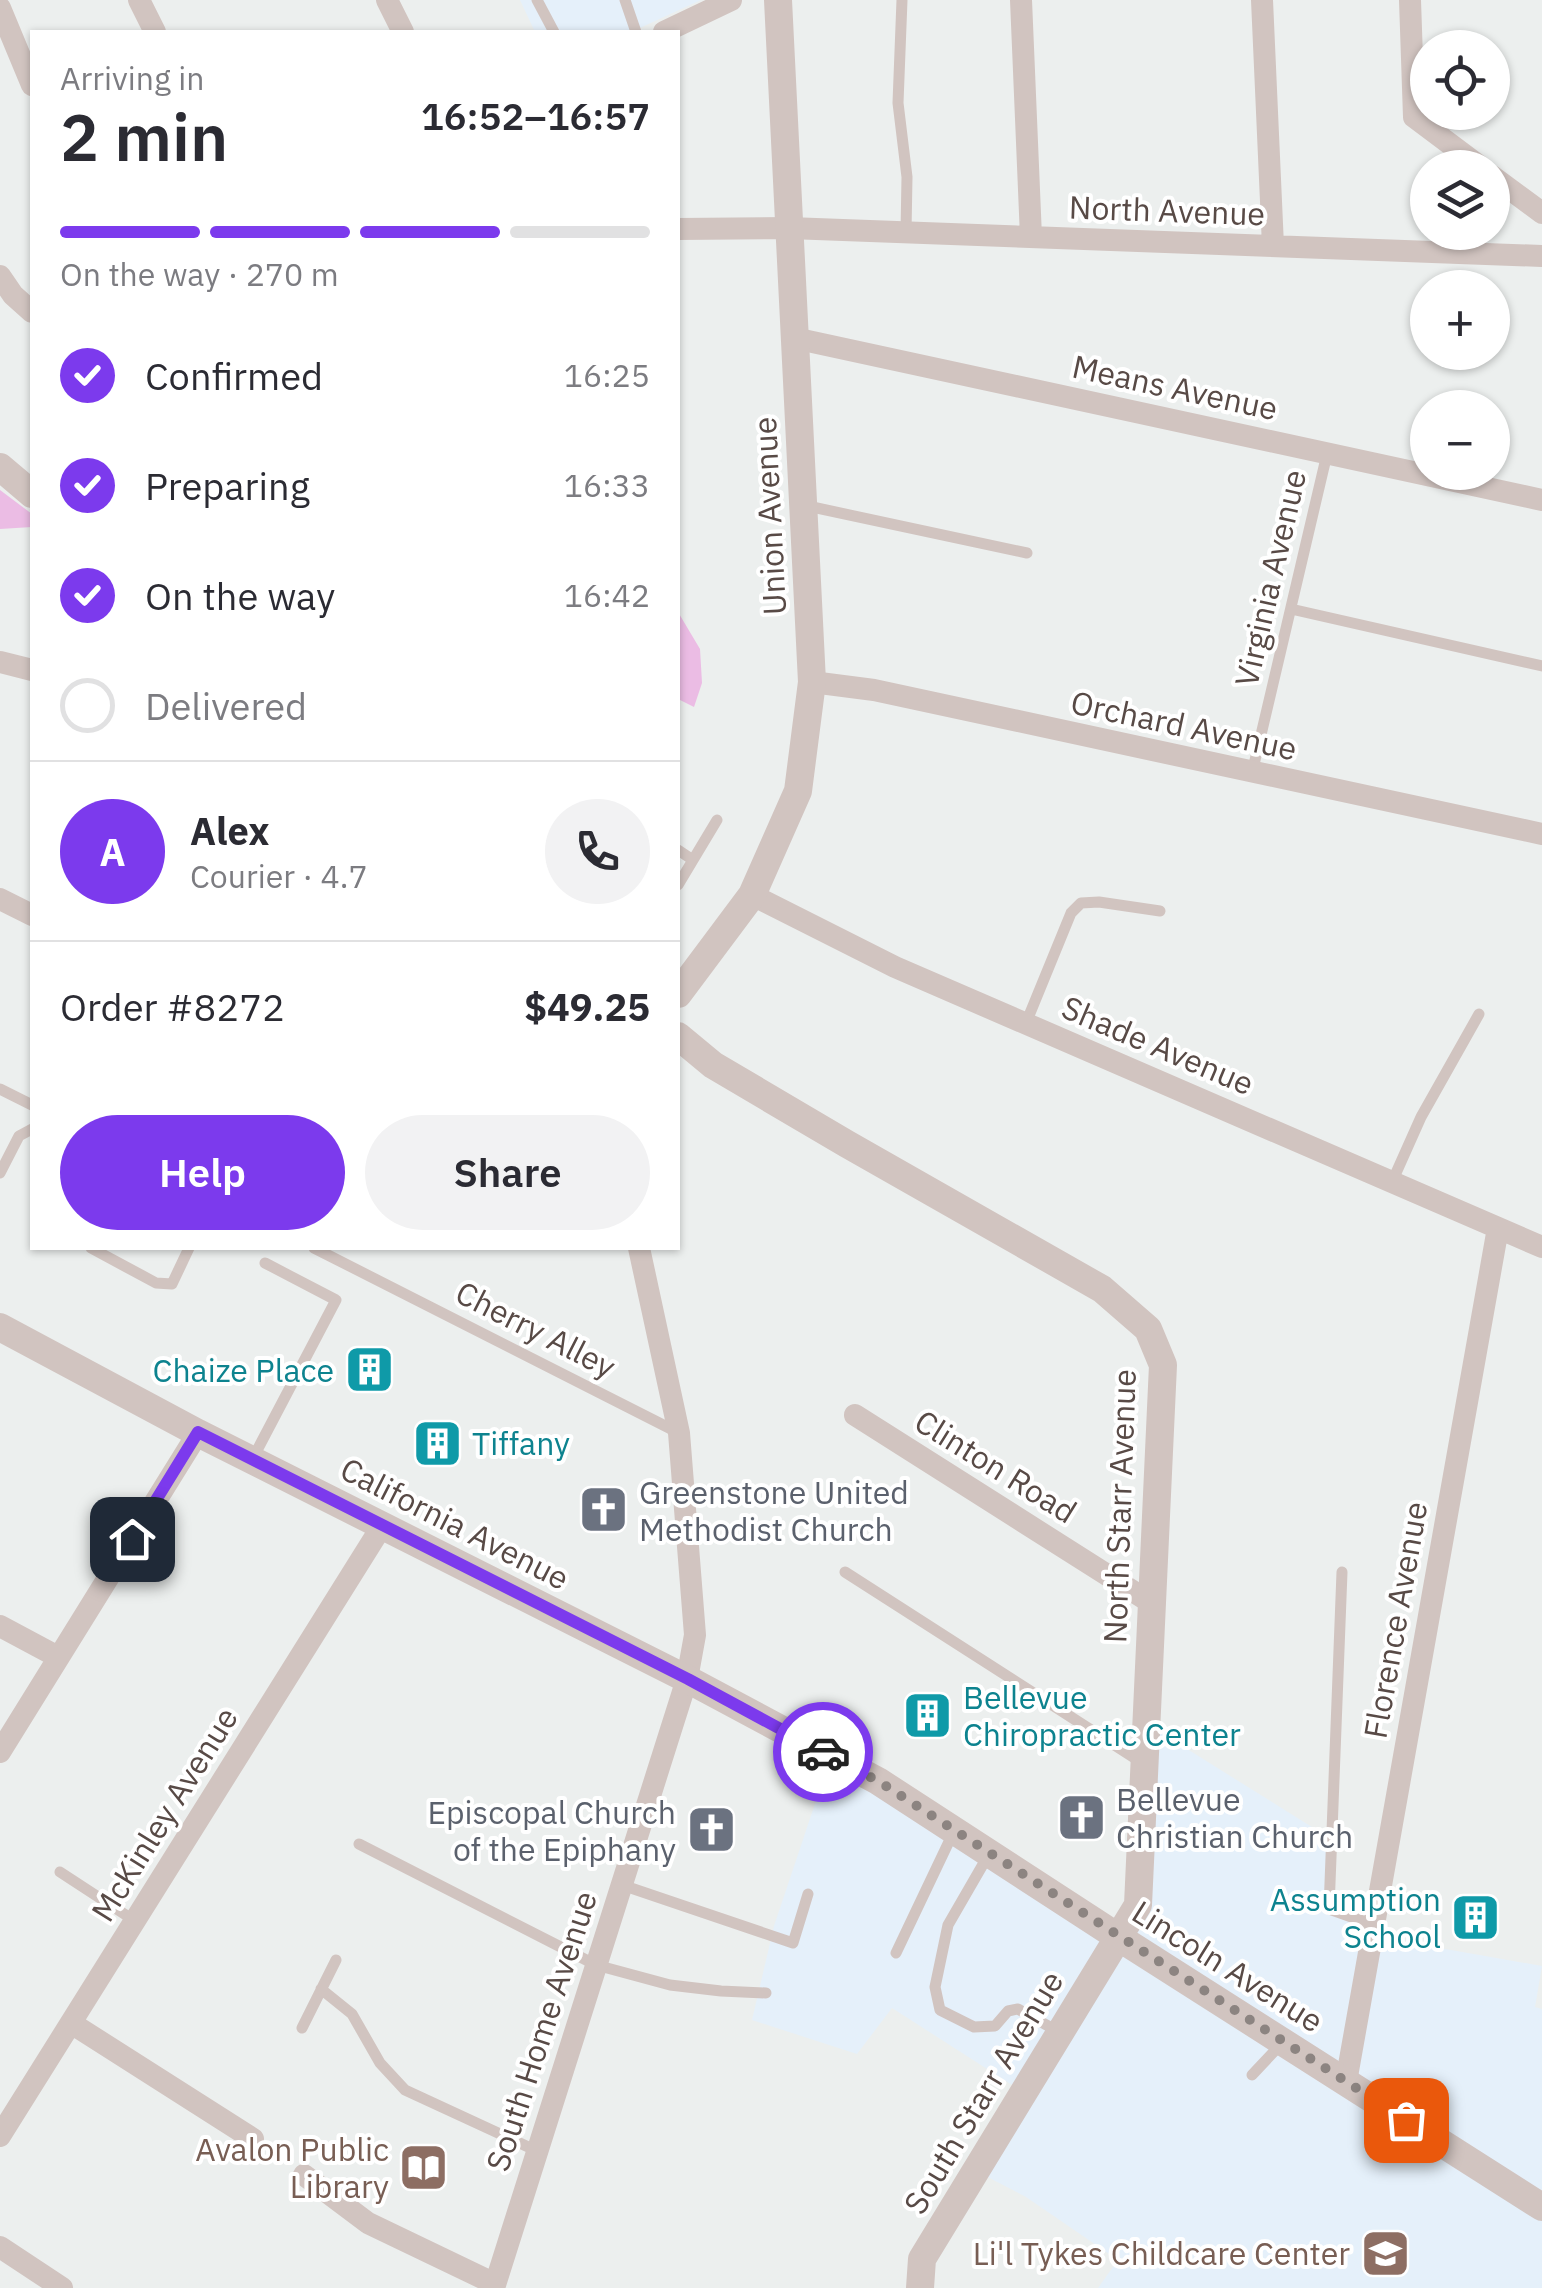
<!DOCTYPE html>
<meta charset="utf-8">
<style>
body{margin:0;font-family:"IBM Plex Sans",sans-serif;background:#f2f2f3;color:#2b2b33;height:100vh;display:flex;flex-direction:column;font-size:38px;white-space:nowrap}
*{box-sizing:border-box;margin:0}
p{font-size:32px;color:#7c7c81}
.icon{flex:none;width:55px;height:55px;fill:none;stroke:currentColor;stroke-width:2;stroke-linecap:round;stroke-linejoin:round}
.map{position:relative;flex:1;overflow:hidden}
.details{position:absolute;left:30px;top:30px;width:650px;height:1220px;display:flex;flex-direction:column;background:#fff;border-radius:0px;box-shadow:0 2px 8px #0004}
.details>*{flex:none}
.controls{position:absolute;left:1410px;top:30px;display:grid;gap:20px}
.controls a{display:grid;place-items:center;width:100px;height:100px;border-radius:50%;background:#fff;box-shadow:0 2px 8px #0004;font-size:50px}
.pin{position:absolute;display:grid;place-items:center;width:85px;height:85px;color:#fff;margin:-42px;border-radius:20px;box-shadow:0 5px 15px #0006}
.courier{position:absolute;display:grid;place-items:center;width:100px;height:100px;margin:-50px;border:8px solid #7c3aed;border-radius:50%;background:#fff;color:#222;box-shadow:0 2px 12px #0007}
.headline em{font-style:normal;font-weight:600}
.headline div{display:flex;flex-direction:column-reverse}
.headline{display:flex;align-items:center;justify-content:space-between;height:170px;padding:0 30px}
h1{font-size:65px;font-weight:600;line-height:75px}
.bar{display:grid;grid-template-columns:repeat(4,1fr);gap:15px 10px;align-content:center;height:120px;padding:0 30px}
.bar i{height:12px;border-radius:8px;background:#e1e1e2}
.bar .active{background:#7c3aed}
.bar p{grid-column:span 4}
.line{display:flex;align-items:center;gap:25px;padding:0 30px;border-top:2px solid #e1e1e2}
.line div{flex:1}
.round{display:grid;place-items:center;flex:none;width:105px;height:105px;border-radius:52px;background:#f2f2f3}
ol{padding:0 30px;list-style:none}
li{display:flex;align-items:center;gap:30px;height:110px}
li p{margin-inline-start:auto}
li .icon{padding:10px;border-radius:50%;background:#7c3aed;color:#fff;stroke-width:4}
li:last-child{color:#7c7c81}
li i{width:55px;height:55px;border:5px solid #e1e1e2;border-radius:50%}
.button{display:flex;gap:20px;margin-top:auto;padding:20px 30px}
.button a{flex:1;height:115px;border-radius:60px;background:#7c3aed;color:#fff;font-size:40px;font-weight:600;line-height:115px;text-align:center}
.button a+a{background:#f2f2f3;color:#2b2b33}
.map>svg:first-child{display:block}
.commercial{fill:#e5f0fa}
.green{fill:#ebbce4}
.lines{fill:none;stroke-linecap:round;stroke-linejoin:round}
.service{stroke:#d1c4c0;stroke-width:11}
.minor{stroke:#d1c4c0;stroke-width:22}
.tertiary{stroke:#d1c4c0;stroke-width:28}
.done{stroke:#8c8481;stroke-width:10;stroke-dasharray:0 18}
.route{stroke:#7c3aed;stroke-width:12}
.labels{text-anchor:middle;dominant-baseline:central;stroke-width:8;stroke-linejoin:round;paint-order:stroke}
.street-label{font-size:32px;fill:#584a46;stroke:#fff}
.culture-label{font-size:32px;fill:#0d838f;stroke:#fff;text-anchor:end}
.worship-label{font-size:32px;fill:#5b616d;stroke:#fff;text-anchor:start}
.education-label{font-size:32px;fill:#785e54;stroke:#fff;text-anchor:end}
</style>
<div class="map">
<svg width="1542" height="2288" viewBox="0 0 1542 2288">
<rect width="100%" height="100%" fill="#ecefee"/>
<path class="commercial" d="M520,0h181l-70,32h-96z
M1147,1730l13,2 171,107 -2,70 45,16 -2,11 170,30 -7,41 7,2v279h-444l20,-28 -92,-63 -50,-26 47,-79 -131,-84 -35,46 -105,-34 22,-94 57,-170 287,181 20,-33z"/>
<path class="green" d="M0,490l32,24v13l-32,2z
M678,612l22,37 2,34 -8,24 -16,-8z"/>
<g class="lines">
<path class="service" d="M537,0l17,32
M625,0l11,32
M902,0l-4,103 9,74 -1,55
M803,505l224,48
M1291,609l251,57
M1252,773l75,-319
M678,850l15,10
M678,885l39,-65
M1026,1023l45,-110 10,-10 18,-1 61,9
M0,1089l32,16
M0,1173l19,-37 13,-7
M1392,1182l29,-65 58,-103
M91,1248l65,35 16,1 17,-36
M314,1248l365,185
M252,1460l84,-160 -71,-37
M845,1572l296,190
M1342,1572l-13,337 45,16
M359,1844l237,121 74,20 51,6 45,2
M989,1854l-41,71 -13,62 5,23 34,17 21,-1 13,-15 10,-2 41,23
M60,1872l75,49
M622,1885l171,58 15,-49
M896,1953l58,-122
M321,1989l31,25 28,49 25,27 132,61
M302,2028l34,-68
M1252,2075l31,-33"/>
<path class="minor" d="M139,0l16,32
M387,0l16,32
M1021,0l10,237
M1262,0l11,246
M1410,0l4,117 68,51
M0,8l32,77
M664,32l67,-32
M1492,176l50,37
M678,229l111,-1 753,28
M0,276l13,19 19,17
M794,338l748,162
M0,662l32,8
M812,682l62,8 668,144
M752,895l143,72 647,280
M0,899l32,16
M855,1415l298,189
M0,1626l58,31
M0,1752l198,-319
M71,2023l182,116
M1346,2082l152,-854
M0,2136l382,-610
M304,2175l64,48 127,61
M0,2247l62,41
M494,2288l193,-609 8,-44 -16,-202 -40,-185"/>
<path class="tertiary" d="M0,467l32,27
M678,994l74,-99 46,-104 14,-109 -34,-682
M678,1036l35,29 134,79 255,145 46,40 15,36 -25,540 -216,354 -2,29
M0,1327l198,106 489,246 191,102 240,156 424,270"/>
</g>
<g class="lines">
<path class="done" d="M823,1752l55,29 528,339"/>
<path class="route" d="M132,1539l66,-107 490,247 135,73"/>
</g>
<defs>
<symbol id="building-square" viewBox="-11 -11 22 22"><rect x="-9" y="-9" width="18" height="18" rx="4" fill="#0f9aa8" stroke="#fff"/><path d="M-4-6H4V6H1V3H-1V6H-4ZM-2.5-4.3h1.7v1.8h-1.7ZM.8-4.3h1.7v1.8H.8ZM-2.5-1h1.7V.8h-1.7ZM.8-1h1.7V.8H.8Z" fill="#fff"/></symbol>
<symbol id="church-square" viewBox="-11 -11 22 22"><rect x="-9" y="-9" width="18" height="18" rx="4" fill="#6b7280" stroke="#fff"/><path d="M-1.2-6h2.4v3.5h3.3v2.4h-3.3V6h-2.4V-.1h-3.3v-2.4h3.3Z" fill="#fff"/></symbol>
<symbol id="library-square" viewBox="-11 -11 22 22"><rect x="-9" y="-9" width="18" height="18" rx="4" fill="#8d6e63" stroke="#fff"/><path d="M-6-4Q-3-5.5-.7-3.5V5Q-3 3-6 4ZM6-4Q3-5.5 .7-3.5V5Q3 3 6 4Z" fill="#fff"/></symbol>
<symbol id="school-square" viewBox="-11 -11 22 22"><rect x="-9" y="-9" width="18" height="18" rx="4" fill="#8d6e63" stroke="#fff"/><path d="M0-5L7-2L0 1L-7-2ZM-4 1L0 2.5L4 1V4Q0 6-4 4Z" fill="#fff"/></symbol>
</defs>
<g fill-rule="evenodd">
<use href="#building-square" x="342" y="1342" width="55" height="55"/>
<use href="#building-square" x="410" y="1416" width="55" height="55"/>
<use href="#church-square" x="576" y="1482" width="55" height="55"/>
<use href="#building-square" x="900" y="1688" width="55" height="55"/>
<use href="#church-square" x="1054" y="1790" width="55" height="55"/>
<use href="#church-square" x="684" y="1802" width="55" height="55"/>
<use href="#building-square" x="1448" y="1890" width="55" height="55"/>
<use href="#library-square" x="396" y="2140" width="55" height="55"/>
<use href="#school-square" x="1358" y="2226" width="55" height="55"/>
</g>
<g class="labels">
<g class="street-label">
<text transform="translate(1167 210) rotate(2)">North Avenue</text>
<text transform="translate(1175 387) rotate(12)">Means Avenue</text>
<text transform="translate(769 516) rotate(-93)">Union Avenue</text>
<text transform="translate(1270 578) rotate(-77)">Virginia Avenue</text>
<text transform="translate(1184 725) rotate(12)">Orchard Avenue</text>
<text transform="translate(1158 1045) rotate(23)">Shade Avenue</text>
<text transform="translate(536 1329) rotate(27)">Cherry Alley</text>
<text transform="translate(996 1466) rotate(32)">Clinton Road</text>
<text transform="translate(1119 1506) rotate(-88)">North Starr Avenue</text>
<text transform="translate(455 1523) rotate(27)">California Avenue</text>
<text transform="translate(1395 1620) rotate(-80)">Florence Avenue</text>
<text transform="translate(164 1814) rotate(-58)">McKinley Avenue</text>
<text transform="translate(1228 1966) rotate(32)">Lincoln Avenue</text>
<text transform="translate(541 2031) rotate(-72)">South Home Avenue</text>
<text transform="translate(983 2092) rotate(-59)">South Starr Avenue</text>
</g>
<g class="culture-label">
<text x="334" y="1370">Chaize Place</text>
<text x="472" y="1443" text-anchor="start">Tiffany</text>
<text x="963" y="1697" text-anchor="start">Bellevue<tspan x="963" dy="37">Chiropractic Center</tspan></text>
<text x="1441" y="1899">Assumption<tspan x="1441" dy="37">School</tspan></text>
</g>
<g class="worship-label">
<text x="639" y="1492">Greenstone United<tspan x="639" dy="37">Methodist Church</tspan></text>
<text x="1116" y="1799">Bellevue<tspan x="1116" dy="37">Christian Church</tspan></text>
<text x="676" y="1812" text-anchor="end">Episcopal Church<tspan x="676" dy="37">of the Epiphany</tspan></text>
</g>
<g class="education-label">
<text x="389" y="2149">Avalon Public<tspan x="389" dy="37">Library</tspan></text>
<text x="1350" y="2253">Li'l Tykes Childcare Center</text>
</g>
</g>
</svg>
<div class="controls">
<a><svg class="icon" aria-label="locate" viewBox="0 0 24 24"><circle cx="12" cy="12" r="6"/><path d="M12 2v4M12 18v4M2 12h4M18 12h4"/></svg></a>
<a><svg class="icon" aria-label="layers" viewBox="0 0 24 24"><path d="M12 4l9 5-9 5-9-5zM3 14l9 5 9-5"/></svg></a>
<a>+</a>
<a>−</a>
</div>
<div class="pin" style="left:1406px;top:2120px;background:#ea580c"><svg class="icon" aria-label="bag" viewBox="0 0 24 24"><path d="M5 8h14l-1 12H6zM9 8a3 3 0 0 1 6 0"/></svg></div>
<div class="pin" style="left:132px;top:1539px;background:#1f2937"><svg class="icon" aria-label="home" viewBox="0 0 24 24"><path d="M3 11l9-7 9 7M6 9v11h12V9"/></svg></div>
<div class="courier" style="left:823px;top:1752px"><svg class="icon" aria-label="car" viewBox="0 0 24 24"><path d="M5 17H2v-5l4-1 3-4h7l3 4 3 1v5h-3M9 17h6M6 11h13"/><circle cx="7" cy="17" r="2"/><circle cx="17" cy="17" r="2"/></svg></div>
<section class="details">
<div class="headline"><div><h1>2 min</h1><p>Arriving in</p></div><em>16:52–16:57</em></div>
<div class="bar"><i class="active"></i><i class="active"></i><i class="active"></i><i></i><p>On the way · 270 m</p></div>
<ol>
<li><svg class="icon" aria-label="check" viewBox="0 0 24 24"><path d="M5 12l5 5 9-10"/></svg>Confirmed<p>16:25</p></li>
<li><svg class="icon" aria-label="check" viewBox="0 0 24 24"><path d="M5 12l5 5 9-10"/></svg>Preparing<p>16:33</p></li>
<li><svg class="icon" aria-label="check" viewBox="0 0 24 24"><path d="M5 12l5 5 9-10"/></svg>On the way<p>16:42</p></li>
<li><i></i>Delivered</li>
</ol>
<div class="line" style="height:180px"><b class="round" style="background:#7c3aed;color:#fff">A</b><div><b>Alex</b><p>Courier · 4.7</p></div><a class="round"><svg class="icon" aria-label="phone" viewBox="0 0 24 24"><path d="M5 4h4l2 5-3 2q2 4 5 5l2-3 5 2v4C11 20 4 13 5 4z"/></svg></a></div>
<div class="line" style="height:130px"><div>Order #8272</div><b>$49.25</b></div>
<div class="button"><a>Help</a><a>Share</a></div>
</section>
</div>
